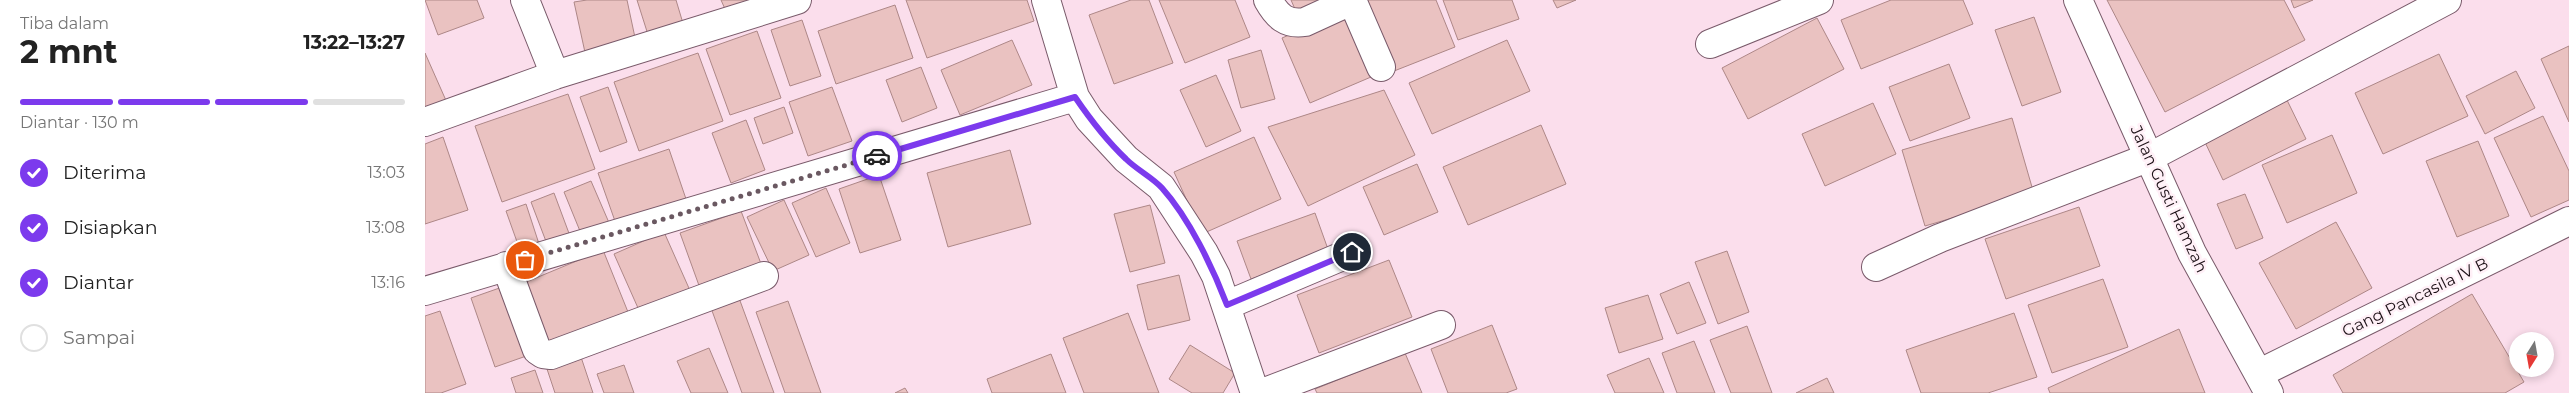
<!DOCTYPE html>
<html lang="id">
<meta charset="utf-8">
<style>
body{margin:0;font-family:Montserrat,sans-serif;background:#f2f2f2;color:#222;height:100vh;display:flex;flex-direction:column;font-size:19px;white-space:nowrap}
*{box-sizing:border-box;margin:0}
p{font-size:16px;color:#767676}
.icon{flex:none;width:28px;height:28px;fill:none;stroke:currentColor;stroke-width:2;stroke-linecap:round;stroke-linejoin:round}
.map{position:relative;flex:1;overflow:hidden}
.panel{display:flex;flex-direction:column;background:#fff;width:425px}
.panel>*{flex:none}
.needle{width:32px;rotate:191deg}
.controls{position:absolute;left:2084px;top:332px;display:grid;gap:10px}
.controls a{display:grid;place-items:center;width:45px;height:45px;border-radius:50%;background:#fff;box-shadow:0 2px 8px #0003;font-size:25px}
.pin{position:absolute;display:grid;place-items:center;width:42px;height:42px;color:#fff;margin:-21px;border:2px solid #fff;border-radius:50%;box-shadow:0 1px 5px #0007}
.courier{position:absolute;display:grid;place-items:center;width:50px;height:50px;margin:-25px;border:4px solid #7c3aed;border-radius:50%;background:#fff;color:#222;box-shadow:0 1px 6px #0007}
.head em{font-style:normal;font-weight:700}
.head div{display:flex;flex-direction:column-reverse}
.head{display:flex;align-items:center;justify-content:space-between;height:85px;padding:0 20px}
h1{font-size:32px;font-weight:700;line-height:38px}
.bar{display:grid;grid-template-columns:repeat(4,1fr);gap:8px 5px;align-content:center;height:60px;padding:0 20px}
.bar i{height:6px;border-radius:4px;background:#e0e0e0}
.bar .current{background:#7c3aed}
.bar p{grid-column:span 4}
ol{padding:0 20px;list-style:none}
li{display:flex;align-items:center;gap:15px;height:55px}
li p{margin-inline-start:auto}
li .icon{padding:5px;border-radius:50%;background:#7c3aed;color:#fff;stroke-width:4}
li:last-child{color:#767676}
li i{width:28px;height:28px;border:2px solid #e0e0e0;border-radius:50%}
main{display:flex;flex:1;min-height:0}
.map>svg:first-child{display:block}
.building{fill:#eac2c1;stroke:#ad8787}
.lines{fill:none;stroke-linecap:round;stroke-linejoin:round}
.street-casing{stroke:#795a6a;stroke-width:30}
.secondary-casing{stroke:#795a6a;stroke-width:30}
.street{stroke:#fff;stroke-width:28}
.secondary{stroke:#fff;stroke-width:28}
.done{stroke:#6a5861;stroke-width:5;stroke-dasharray:0 9}
.route{stroke:#7c3aed;stroke-width:6}
.labels{text-anchor:middle;dominant-baseline:central;stroke-width:5;stroke-linejoin:round;paint-order:stroke}
.street-label{font-size:16px;fill:#1c1016;stroke:#fff0f7}
</style>
<main>
<section class="panel">
<div class="head"><div><h1>2 mnt</h1><p>Tiba dalam</p></div><em>13:22–13:27</em></div>
<div class="bar"><i class="current"></i><i class="current"></i><i class="current"></i><i></i><p>Diantar · 130 m</p></div>
<ol>
<li><svg class="icon" aria-label="check" viewBox="0 0 24 24"><path d="M5 12l5 5 9-10"/></svg>Diterima<p>13:03</p></li>
<li><svg class="icon" aria-label="check" viewBox="0 0 24 24"><path d="M5 12l5 5 9-10"/></svg>Disiapkan<p>13:08</p></li>
<li><svg class="icon" aria-label="check" viewBox="0 0 24 24"><path d="M5 12l5 5 9-10"/></svg>Diantar<p>13:16</p></li>
<li><i></i>Sampai</li>
</ol>
</section>
<div class="map">
<svg width="2144" height="393" viewBox="0 0 2144 393">
<rect width="100%" height="100%" fill="#fbdeec"/>
<path class="building" d="M0,0h52l7,18 -46,17z
M162,0h40l10,47 -51,10 -12,-55z
M212,0h39l9,30 -35,11z
M296,0h50l-42,18z
M481,0h121l7,21 -107,37z
M706,0h18l24,63 -59,21 -25,-69z
M734,0h76l15,37 -65,26z
M866,0h44l-37,16z
M940,0h71l19,47 -66,26z
M1018,0h69l7,19 -61,21z
M1128,0h23l-19,8z
M1466,0h72l10,24 -112,45 -20,-49z
M1682,0h177l21,40 -140,72z
M1866,0h22l-19,8z
M470,5l18,53 -77,26 -18,-53z
M917,12l29,65 -61,26 -28,-65z
M1609,17l27,75 -39,14 -27,-76z
M1392,18l27,51 -96,50 -26,-51z
M377,20l19,56 -31,10 -19,-56z
M332,31l24,67 -51,17 -24,-66z
M587,40l20,45 -72,30 -19,-45z
M1082,40l23,51 -98,43 -23,-51z
M2144,46v76l-28,-63z
M836,50l14,49 -34,9 -13,-48z
M0,53l23,52 -23,10z
M273,53l25,68 -84,30 -25,-69z
M2014,54l29,62 -85,38 -28,-61z
M1524,64l21,54 -60,23 -21,-54z
M496,67l16,41 -35,14 -16,-42z
M2091,71l19,37 -50,26 -19,-38z
M791,75l25,56 -35,16 -26,-57z
M183,87l19,55 -27,10 -20,-55z
M407,87l20,54 -44,15 -19,-54z
M959,90l31,65 -107,51 -40,-79z
M143,94l27,75 -93,33 -27,-76z
M1861,98l20,41 -83,41 -20,-42z
M1448,103l23,51 -71,32 -23,-52z
M359,107l9,26 -30,11 -9,-26z
M2118,116l26,55v29l-38,17 -37,-79z
M1587,118l22,76 -109,32 -23,-76z
M321,120l19,50 -34,13 -19,-50z
M1116,125l25,59 -98,41 -25,-58z
M1907,135l25,58 -70,30 -25,-58z
M18,137l25,73 -43,14v-80z
M829,137l27,62 -79,35 -28,-62z
M2053,141l31,75 -52,21 -31,-76z
M244,149l17,50 -70,25 -18,-51z
M585,150l21,74 -83,23 -21,-74z
M992,164l21,48 -54,23 -21,-48z
M454,175l22,65 -41,13 -21,-64z
M166,181l19,44 -28,11 -18,-44z
M401,188l24,55 -34,14 -24,-54z
M129,193l16,43 -23,8 -16,-42z
M1820,194l18,44 -27,11 -19,-45z
M359,200l25,55 -36,16 -26,-54z
M101,204l14,43 -19,6 -15,-42z
M725,205l15,58 -35,9 -16,-58z
M1654,207l21,59 -94,33 -21,-60z
M316,211l22,58 -62,22 -21,-58z
M890,213l14,39 -78,27 -14,-38z
M1911,222l36,66 -76,41 -37,-66z
M239,232l28,63 -50,22 -28,-63z
M178,250l27,67 -83,35 -28,-67z
M1302,251l22,61 -31,12 -23,-62z
M964,260l23,57 -93,36 -22,-58z
M754,275l11,45 -42,10 -11,-45z
M1678,279l25,68 -76,26 -24,-68z
M1264,282l17,41 -29,11 -17,-40z
M83,285l24,69 -37,13 -24,-69z
M2047,294l52,88 -19,11h-162l-10,-18z
M1223,295l15,44 -44,14 -14,-45z
M314,298l35,95h-32l-31,-85z
M363,301l33,92h-36l-29,-81z
M15,311l26,73 -25,9h-16v-77z
M703,313l31,80h-75l-21,-55z
M1589,313l23,64 -49,16h-67l-15,-43z
M1067,325l25,64 -11,4h-58l-17,-44z
M1322,326l25,67h-41l-21,-53z
M1754,329l26,64h-155l-2,-5z
M1269,341l21,52h-38l-15,-40z
M765,345l45,28 -12,20h-31l-23,-14z
M284,348l19,45h-37l-14,-32z
M154,351l14,42h-38l-10,-30z
M980,353l17,40h-105l-2,-4z
M626,354l15,39h-74l-5,-14z
M1224,358l15,35h-49l-8,-18z
M199,365l10,28h-30l-7,-19z
M110,370l8,23h-27l-5,-15z
M1402,378l7,15h-38z
M480,388l3,5h-13z"/>
<g class="lines">
<defs>
<path id="street" d="M100,0l30,75
M621,0l29,97 14,22 37,40 35,28 43,66 12,23 39,117
M843,0c9,16 18,25 37,22l48,-22
M927,0l29,67
M1285,44l109,-44
M0,122l130,-47 242,-75
M81,266l31,84 6,4 8,1 213,-79
M1451,267l64,-29 210,-81 297,-157
M0,291l650,-194
M802,305l125,-53
M1835,373l309,-152
M837,393l179,-68"/>
<path id="secondary" d="M1653,0l114,253 77,140"/>
</defs>
<use href="#street" class="street-casing"/>
<use href="#secondary" class="secondary-casing"/>
<use href="#street" class="street"/>
<use href="#secondary" class="secondary"/>
</g>
<g class="lines">
<path class="done" d="M100,260l352,-104"/>
<path class="route" d="M452,156l198,-59c15,22 32,44 51,62 11,11 26,18 36,29 27,30 51,80 65,117l125,-53"/>
</g>
<g class="labels">
<g class="street-label">
<text transform="translate(1744 199) rotate(65)">Jalan Gusti Hamzah</text>
<text transform="translate(1990 297) rotate(-26)">Gang Pancasila IV B</text>
</g>
</g>
</svg>
<div class="controls">
<a><svg class="needle" viewBox="-14 -14 28 28"><path d="M0-13l5 13h-10z" fill="#e53935"/><path d="M0 13l5-13h-10z" fill="#767676"/></svg></a>
</div>
<div class="pin" style="left:100px;top:260px;background:#ea580c"><svg class="icon" aria-label="bag" viewBox="0 0 24 24"><path d="M5 8h14l-1 12H6zM9 8a3 3 0 0 1 6 0"/></svg></div>
<div class="pin" style="left:927px;top:252px;background:#1f2937"><svg class="icon" aria-label="home" viewBox="0 0 24 24"><path d="M3 11l9-7 9 7M6 9v11h12V9"/></svg></div>
<div class="courier" style="left:452px;top:156px"><svg class="icon" aria-label="car" viewBox="0 0 24 24"><path d="M5 17H2v-5l4-1 3-4h7l3 4 3 1v5h-3M9 17h6M6 11h13"/><circle cx="7" cy="17" r="2"/><circle cx="17" cy="17" r="2"/></svg></div>
</div>
</main>
